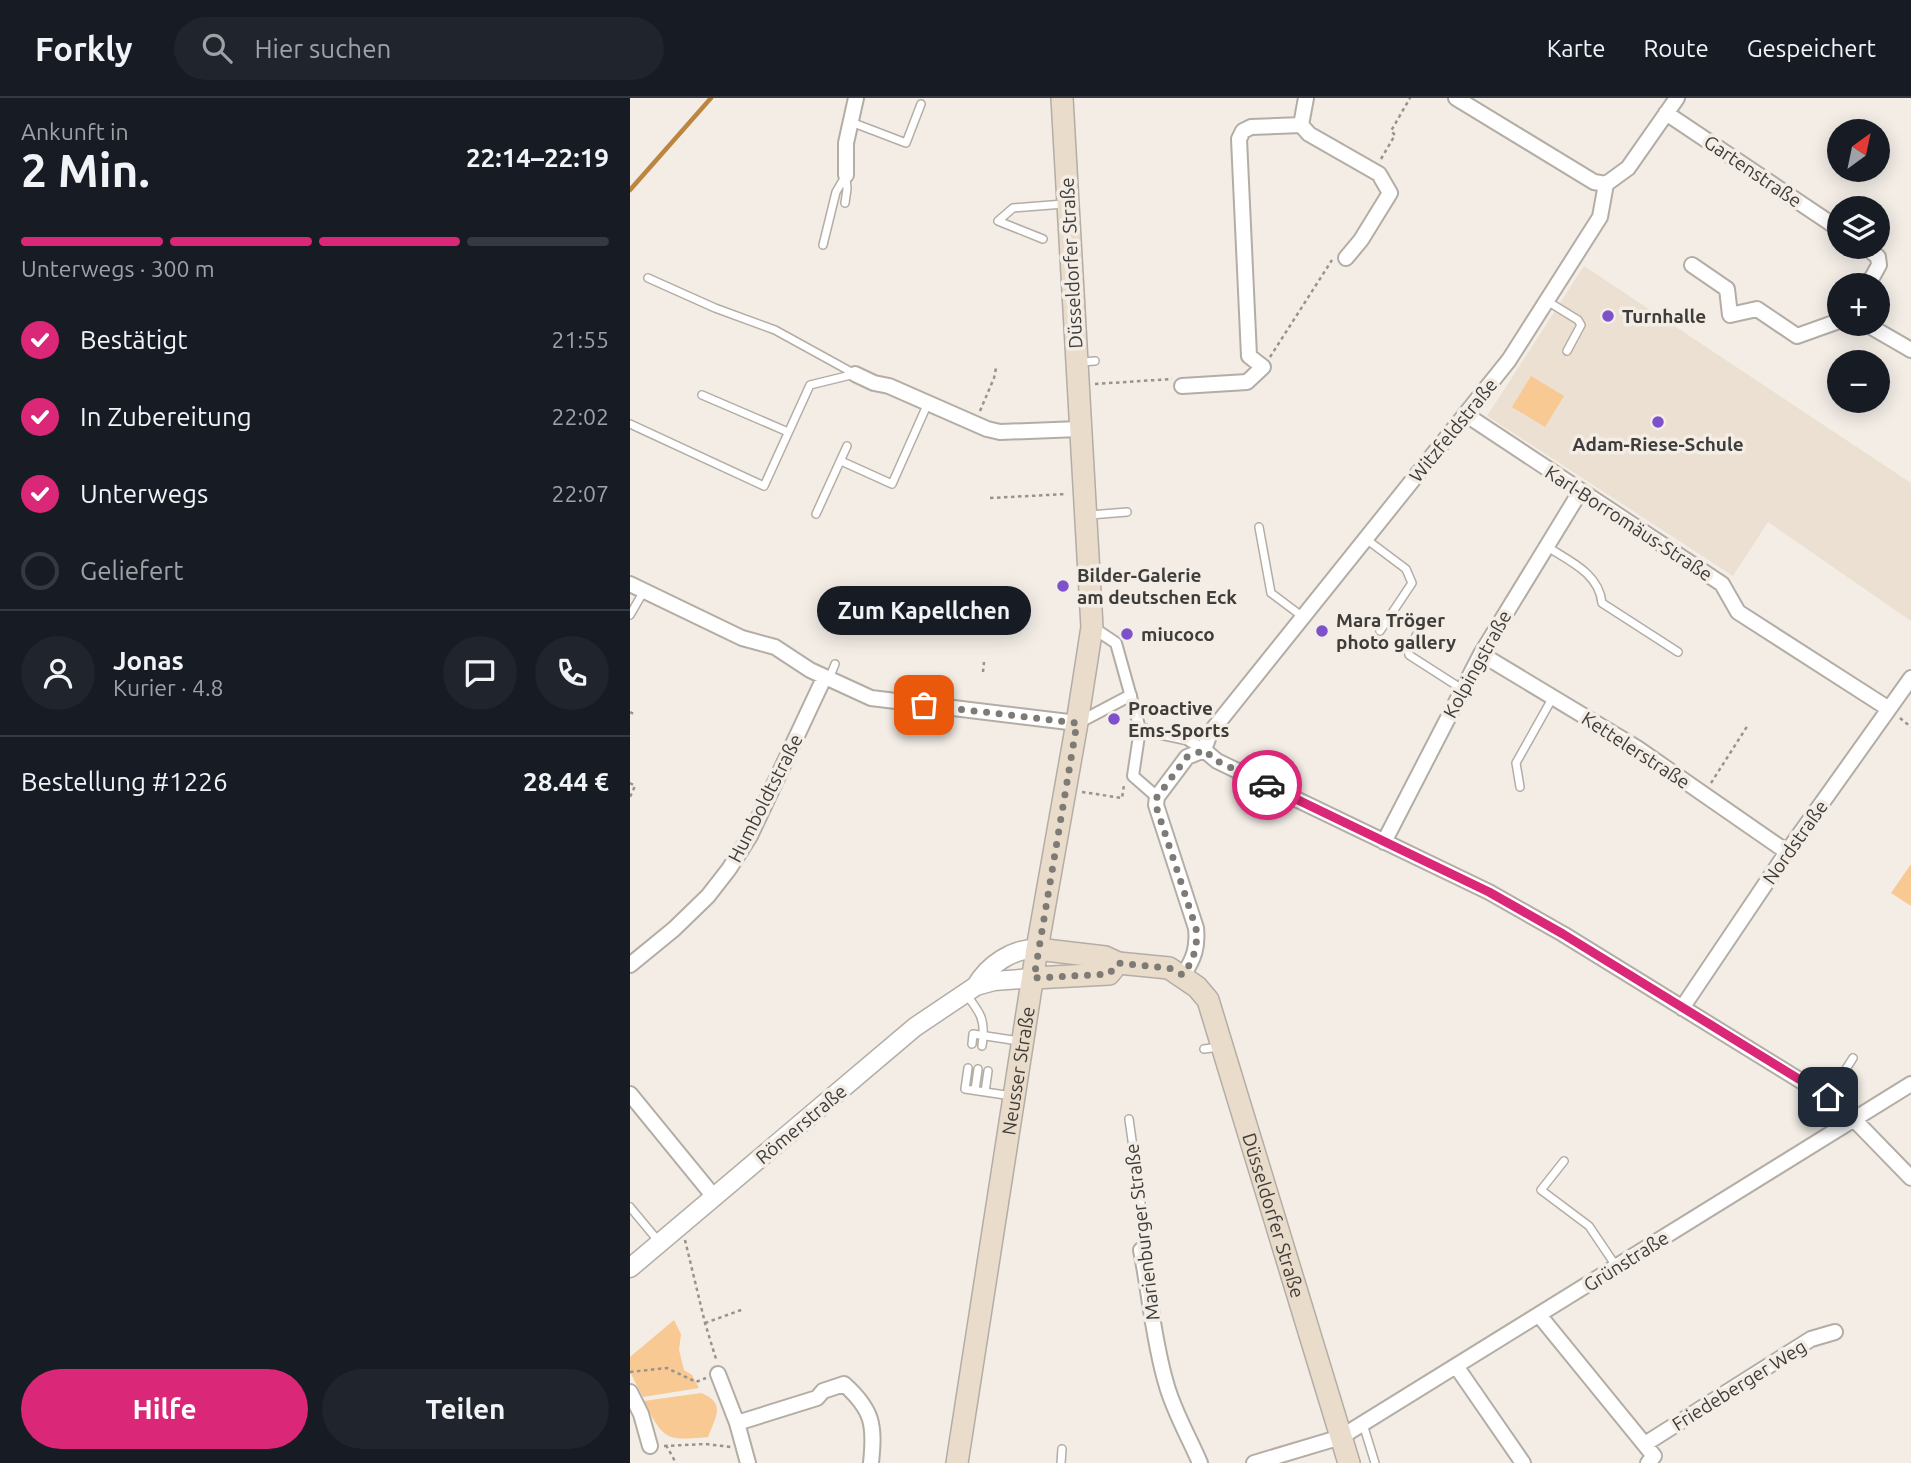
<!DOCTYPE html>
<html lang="de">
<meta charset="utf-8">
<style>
body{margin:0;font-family:Ubuntu,sans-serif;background:#20242c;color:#f1f3f6;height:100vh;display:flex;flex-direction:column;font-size:26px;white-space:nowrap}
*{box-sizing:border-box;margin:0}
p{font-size:23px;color:#9ea1a6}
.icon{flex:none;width:38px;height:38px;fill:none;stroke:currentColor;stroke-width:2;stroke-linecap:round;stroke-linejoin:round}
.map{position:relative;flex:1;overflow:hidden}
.sheet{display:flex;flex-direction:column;background:#171b24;width:630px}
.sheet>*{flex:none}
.needle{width:46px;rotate:33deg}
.controls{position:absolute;left:1197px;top:21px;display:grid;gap:14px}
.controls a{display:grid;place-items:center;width:63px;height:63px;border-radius:50%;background:#171b24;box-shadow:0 4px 18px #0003;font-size:35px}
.pin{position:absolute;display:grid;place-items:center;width:60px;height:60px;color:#fff;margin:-30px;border-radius:14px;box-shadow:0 4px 10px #0006}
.courier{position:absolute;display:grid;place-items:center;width:70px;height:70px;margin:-35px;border:5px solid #db2777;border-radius:50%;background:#fff;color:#222;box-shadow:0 2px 9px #0007}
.bubble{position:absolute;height:49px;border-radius:24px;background:#171b24;box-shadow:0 4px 18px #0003;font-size:23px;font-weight:700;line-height:49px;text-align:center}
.headline em{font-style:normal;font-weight:700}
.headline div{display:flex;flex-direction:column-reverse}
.headline{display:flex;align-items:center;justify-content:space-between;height:119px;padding:0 21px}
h1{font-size:46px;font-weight:700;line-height:52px}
.bar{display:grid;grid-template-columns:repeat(4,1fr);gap:10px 7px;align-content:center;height:84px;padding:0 21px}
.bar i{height:9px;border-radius:5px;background:#363941}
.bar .active{background:#db2777}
.bar p{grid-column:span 4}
.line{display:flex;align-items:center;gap:18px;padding:0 21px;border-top:2px solid #363941}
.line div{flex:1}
.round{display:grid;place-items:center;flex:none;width:74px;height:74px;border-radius:37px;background:#20242c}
ol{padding:0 21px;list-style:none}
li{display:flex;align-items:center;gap:21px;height:77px}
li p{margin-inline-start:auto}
li .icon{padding:7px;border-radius:50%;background:#db2777;color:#fff;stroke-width:4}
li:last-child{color:#9ea1a6}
li i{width:38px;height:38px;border:4px solid #363941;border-radius:50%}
.primary-button{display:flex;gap:14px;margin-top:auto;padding:14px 21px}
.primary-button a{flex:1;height:80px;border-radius:42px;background:#db2777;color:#fff;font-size:28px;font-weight:700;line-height:80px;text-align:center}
.primary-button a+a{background:#20242c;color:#f1f3f6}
header{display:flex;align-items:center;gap:42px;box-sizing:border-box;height:98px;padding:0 35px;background:#171b24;border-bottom:2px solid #363941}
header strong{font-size:33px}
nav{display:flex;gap:38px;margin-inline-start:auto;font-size:24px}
.search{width:490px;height:63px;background:#20242c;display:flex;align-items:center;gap:18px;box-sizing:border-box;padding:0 24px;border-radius:38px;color:#9ea1a6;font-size:26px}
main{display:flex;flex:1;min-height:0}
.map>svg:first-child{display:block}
.built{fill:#ece0d2}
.green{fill:#f8c992}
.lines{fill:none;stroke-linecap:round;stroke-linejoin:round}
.stream{stroke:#bc8640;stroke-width:4.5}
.service-casing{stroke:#b3ada6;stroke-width:10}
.pedestrian-casing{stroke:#b3ada6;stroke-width:14}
.minor-casing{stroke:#b3ada6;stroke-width:18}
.tertiary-casing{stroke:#b3ada6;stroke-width:21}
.secondary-casing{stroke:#b3ada6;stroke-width:24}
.path{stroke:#97938e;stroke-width:2.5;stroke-dasharray:3.5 3.5;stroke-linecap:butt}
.service{stroke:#fff;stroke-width:7}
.pedestrian{stroke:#fff;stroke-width:10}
.minor{stroke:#fff;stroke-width:14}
.tertiary{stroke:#fff;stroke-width:18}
.secondary{stroke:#eadcca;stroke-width:21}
.done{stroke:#7e7b76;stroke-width:7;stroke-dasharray:0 12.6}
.route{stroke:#db2777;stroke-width:9}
.poi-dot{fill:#7d51ca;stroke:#f3ede6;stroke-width:2.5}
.labels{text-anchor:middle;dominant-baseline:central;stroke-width:7;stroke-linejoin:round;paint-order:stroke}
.street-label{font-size:19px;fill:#3f3d3a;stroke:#f3ede6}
.poi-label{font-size:19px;font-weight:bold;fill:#3f3d3a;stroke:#f3ede6;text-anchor:start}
</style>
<header>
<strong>Forkly</strong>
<div class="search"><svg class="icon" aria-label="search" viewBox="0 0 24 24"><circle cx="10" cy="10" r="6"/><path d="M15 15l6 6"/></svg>Hier suchen</div>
<nav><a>Karte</a><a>Route</a><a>Gespeichert</a></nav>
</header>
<main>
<section class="sheet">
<div class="headline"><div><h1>2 Min.</h1><p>Ankunft in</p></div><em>22:14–22:19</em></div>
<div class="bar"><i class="active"></i><i class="active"></i><i class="active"></i><i></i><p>Unterwegs · 300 m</p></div>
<ol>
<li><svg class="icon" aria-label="check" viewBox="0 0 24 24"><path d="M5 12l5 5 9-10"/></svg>Bestätigt<p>21:55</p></li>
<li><svg class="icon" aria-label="check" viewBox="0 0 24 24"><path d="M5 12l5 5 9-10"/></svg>In Zubereitung<p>22:02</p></li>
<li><svg class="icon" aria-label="check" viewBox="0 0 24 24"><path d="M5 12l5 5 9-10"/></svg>Unterwegs<p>22:07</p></li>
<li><i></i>Geliefert</li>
</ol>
<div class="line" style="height:126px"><a class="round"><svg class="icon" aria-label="person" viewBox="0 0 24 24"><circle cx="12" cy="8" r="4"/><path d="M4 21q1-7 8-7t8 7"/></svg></a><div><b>Jonas</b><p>Kurier · 4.8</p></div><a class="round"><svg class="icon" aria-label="chat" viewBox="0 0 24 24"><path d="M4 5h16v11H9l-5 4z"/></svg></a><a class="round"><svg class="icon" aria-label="phone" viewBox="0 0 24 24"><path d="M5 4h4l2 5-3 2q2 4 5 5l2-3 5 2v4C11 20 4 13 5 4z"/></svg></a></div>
<div class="line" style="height:91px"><div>Bestellung #1226</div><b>28.44 €</b></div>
<div class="primary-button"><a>Hilfe</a><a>Teilen</a></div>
</section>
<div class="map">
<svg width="1281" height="1365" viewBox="0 0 1281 1365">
<rect width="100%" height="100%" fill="#f3ede6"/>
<path class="built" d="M954,168l327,217v138l-143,-99 -35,54 -246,-160z"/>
<path class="green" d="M901,278l33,20 -19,31 -33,-20z
M1281,766v42l-20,-13z
M44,1222l7,14 -2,16 5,20 8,5 7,13 -56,9 -13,-25v-15z
M71,1295c26,10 14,25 7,44 -42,4 -45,3 -64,-36z"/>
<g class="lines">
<path class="stream" d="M0,92l81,-92"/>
<defs>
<path id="service" d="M221,24l55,21 15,-39
M215,105l2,-14 -1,-13
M413,141l-45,-18 15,-13 51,-4
M193,147l13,-53 10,-17
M18,180l67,30 60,22 80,44
M917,203l31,19 3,5 -14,26
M451,264l14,-1
M72,297l86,37
M0,326l134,62 46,-101 45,-11
M211,363l51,23 36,-81
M186,416l31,-68
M460,417l37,-3
M629,429l12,66 32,24
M736,441l40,30 6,14 -32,48
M916,448c23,15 53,27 56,57l76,49
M0,517l14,-24
M790,531l-12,20 1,6 53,34
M199,581l6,-15
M890,689l-4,-24 37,-66
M335,895c16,20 21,27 17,53
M342,946l1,-10 46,7
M574,951l15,-2
M338,970l-3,21 47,7
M345,992l3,-21
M355,994l3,-21
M1198,999l25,-39
M499,1021l15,106 -3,25
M934,1063l-23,29 48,36 27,40
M0,1109l30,36
M733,1326l12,39
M431,1365l1,-14"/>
<path id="pedestrian" d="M462,529l24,16 24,86 -7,47 24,21
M448,625l53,-28
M510,631l47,10 17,11"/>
<path id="minor" d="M676,0l-5,27 8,9 70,40 11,19 -29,47 -15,18
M826,0l138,84 12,2
M1036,15l173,116
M216,77v-32l10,-45
M976,86l22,-16 49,-70
M1236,149l12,10 1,8 -11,20
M1062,167l35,24 3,26 27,-6 40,27 42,-15
M1236,226l45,26
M225,276l19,9 15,3 98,43 13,3 79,-3
M552,288l65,-4 16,-15 -14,-11 -10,-217 4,-8 8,-4 50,-2
M835,316l257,170 16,28 151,97
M0,486l112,54 33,9 35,23 61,28 206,25
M851,556l156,94 150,104
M574,652l13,11 272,131 74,42 277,171 71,73
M574,652l6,-17 299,-373 91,-143 6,-33
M754,744l97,-188 99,-162
M0,867l44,-36 34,-33 21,-27 21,-33 74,-158
M553,877c11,-16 15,-28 13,-47l-40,-123 1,-8 30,-40 17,-7
M1052,910l105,-156 124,-174
M0,996l85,104
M511,1152c9,44 12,89 25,133 7,27 23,54 34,80
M909,1217l115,141 -6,7
M826,1268l67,97
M88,1276l19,49 11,40
M0,1294l11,22 9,32
M107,1325l80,-25 6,-7 21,-7c29,26 31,41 27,79
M1015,1346l166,-105 24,-7
M624,1365l87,-26 570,-353"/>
<path id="tertiary" d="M346,888c12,-21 37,-38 61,-37
M0,1170l285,-241 61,-41 18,-5 40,-3"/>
<g id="secondary">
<path id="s1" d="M407,851l68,8 13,6 51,5 28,19 11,13 141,463"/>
<path d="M404,880l75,-4 9,-11"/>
<path id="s2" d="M327,1365l80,-514 40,-226 15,-96 -30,-529"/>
</g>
</defs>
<use href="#service" class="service-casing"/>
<use href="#pedestrian" class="pedestrian-casing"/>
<use href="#minor" class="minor-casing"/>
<use href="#tertiary" class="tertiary-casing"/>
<use href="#secondary" class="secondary-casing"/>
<path class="path" d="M751,61l14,-24 -4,-4 19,-33
M640,259l62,-97
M465,286l77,-5
M350,313l14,-33 2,-10
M360,400l77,-4
M353,574l1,-10
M0,614l4,2
M1270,620l11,9
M0,685l5,3 -5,11
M1081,685l37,-58
M452,694l40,6 2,-13
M55,1142l20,83 11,36
M75,1225l39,-14
M0,1274l37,-4 29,14 10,-4
M36,1347l10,18
M34,1348l41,-2 26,3"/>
<use href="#service" class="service"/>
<use href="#pedestrian" class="pedestrian"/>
<use href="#minor" class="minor"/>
<use href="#tertiary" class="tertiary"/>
<use href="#secondary" class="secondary"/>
</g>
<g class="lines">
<path class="done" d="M294,607l153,18 -43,255 75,-4 9,-11 51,5 14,7c11,-16 15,-28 13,-47l-40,-122 1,-9 30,-40 17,-7 13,11 50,24"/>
<path class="route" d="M637,687l222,107 74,42 265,163"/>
</g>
<g class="poi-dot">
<circle cx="978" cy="218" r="7"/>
<circle cx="1028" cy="324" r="7"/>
<circle cx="433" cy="488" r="7"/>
<circle cx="692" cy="533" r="7"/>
<circle cx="497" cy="536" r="7"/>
<circle cx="484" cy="621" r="7"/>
</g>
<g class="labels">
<g class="street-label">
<text transform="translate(1123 73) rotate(34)">Gartenstraße</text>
<text transform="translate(441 165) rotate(-93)">Düsseldorfer Straße</text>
<text transform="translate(823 332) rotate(-51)">Witzfeldstraße</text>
<text transform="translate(999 425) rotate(33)">Karl-Borromäus-Straße</text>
<text transform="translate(847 566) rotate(-61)">Kolpingstraße</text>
<text transform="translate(1006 652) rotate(33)">Kettelerstraße</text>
<text transform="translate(135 700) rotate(-63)">Humboldtstraße</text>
<text transform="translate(1165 744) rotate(-55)">Nordstraße</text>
<text stroke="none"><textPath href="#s2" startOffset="397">Neusser Straße</textPath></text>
<text transform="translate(171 1026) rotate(-40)">Römerstraße</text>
<text stroke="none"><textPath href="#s1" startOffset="410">Düsseldorfer Straße</textPath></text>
<text transform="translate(512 1134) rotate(-97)">Marienburger Straße</text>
<text transform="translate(996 1163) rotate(-32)">Grünstraße</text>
<text transform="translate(1109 1287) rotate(-32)">Friedeberger Weg</text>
</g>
<g class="poi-label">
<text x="992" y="218">Turnhalle</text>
<text x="1028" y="346" text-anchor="middle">Adam-Riese-Schule</text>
<text x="447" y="477">Bilder-Galerie<tspan x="447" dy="22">am deutschen Eck</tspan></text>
<text x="706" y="522">Mara Tröger<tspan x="706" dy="22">photo gallery</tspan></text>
<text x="511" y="536">miucoco</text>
<text x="498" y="610">Proactive<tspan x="498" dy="22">Ems-Sports</tspan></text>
</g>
</g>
</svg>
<div class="controls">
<a><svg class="needle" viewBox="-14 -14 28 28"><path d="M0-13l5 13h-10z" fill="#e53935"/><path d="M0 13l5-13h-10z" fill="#9ea1a6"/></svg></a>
<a><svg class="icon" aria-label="layers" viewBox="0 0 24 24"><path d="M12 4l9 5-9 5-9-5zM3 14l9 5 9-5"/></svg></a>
<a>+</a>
<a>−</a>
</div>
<div class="pin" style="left:294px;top:607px;background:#ea580c"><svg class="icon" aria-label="bag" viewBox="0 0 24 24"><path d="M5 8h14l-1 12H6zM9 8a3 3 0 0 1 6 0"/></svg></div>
<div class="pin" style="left:1198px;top:999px;background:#1f2937"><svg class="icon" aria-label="home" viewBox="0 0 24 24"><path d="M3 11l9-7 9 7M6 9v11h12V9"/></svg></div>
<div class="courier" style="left:637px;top:687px"><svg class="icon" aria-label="car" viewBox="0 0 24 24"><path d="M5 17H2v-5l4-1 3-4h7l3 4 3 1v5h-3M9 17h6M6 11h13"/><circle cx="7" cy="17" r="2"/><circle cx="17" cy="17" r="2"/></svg></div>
<div class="bubble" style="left:187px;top:488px;width:214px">Zum Kapellchen</div>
</div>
</main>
